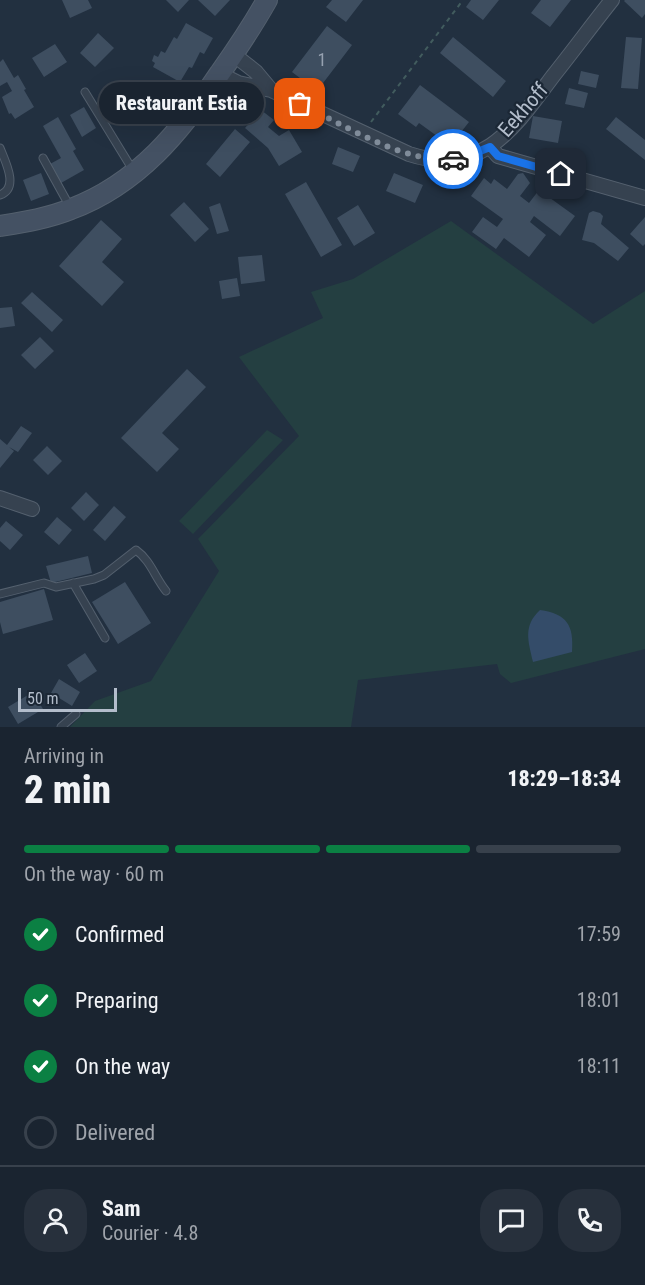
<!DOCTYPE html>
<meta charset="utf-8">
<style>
body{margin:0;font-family:"Roboto Condensed",sans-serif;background:#27303c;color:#f1f3f6;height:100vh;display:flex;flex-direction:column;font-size:22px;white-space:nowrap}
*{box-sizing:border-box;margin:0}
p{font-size:20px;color:#9fa4ab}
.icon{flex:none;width:33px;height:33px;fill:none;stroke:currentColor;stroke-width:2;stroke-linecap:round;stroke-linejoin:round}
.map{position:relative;height:727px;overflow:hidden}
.drawer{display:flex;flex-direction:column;background:#1a2430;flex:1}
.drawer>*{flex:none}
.scale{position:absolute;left:18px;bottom:15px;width:99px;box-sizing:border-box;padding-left:6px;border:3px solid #b3bdcb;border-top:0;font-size:16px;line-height:21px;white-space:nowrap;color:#b3bdcb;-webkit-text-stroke:4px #1b2735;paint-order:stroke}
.pin{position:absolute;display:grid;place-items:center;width:51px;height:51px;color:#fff;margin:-26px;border-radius:12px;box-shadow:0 3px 9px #0006}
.courier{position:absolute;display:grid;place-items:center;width:60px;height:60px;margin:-30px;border:4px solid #1a73e8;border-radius:50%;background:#fff;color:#222;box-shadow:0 2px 8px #0007}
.bubble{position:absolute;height:42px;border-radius:21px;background:#1a2430;box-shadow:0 6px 24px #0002,0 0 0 2px #38414c;font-size:20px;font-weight:800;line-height:42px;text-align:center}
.summary em{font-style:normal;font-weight:800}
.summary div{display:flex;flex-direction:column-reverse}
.summary{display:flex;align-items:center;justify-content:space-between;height:102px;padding:0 24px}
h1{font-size:39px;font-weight:800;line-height:45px}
.bar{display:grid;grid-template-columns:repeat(4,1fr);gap:9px 6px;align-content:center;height:72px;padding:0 24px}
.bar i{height:8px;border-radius:4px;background:#38414c}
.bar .current{background:#0b8043}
.bar p{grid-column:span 4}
.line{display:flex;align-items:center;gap:15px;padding:0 24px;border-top:2px solid #38414c}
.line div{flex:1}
.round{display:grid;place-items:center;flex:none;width:63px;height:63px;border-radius:24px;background:#27303c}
ol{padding:0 24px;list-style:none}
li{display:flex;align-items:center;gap:18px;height:66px}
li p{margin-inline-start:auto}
li .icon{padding:6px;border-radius:50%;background:#0b8043;color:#fff;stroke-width:4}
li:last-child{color:#9fa4ab}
li i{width:33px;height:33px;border:3px solid #38414c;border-radius:50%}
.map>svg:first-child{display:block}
.green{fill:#243f41}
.water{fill:#344c69}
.building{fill:#3e4e60}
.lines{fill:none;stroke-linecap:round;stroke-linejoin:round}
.lane-casing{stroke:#54606e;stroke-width:9}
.street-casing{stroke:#54606e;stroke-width:16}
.secondary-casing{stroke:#54606e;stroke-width:22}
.path{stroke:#425c5e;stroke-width:2;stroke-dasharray:4.5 4.5;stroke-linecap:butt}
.lane{stroke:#364250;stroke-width:7}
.street{stroke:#364250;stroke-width:14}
.secondary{stroke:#445163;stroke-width:20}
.done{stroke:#808c9a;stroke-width:6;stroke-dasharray:0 10.8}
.route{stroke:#1a73e8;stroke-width:8}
.labels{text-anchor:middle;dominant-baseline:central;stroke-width:4.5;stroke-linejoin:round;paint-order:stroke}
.number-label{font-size:18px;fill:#96a1b0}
.street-label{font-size:21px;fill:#b3bdcb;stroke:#1b2735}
</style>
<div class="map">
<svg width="645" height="727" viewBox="0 0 645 727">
<rect width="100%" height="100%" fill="#223040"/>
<path class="green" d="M451,221l142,103 52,-33v358l-134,34 -11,-9 -3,-10 -139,16 -7,47h-281l25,-26 56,-20 68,-110 -21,-32 101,-103 -60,-79 84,-39 -12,-26 42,-13z
M267,430l16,10 -90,94 -14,-13z"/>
<path class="water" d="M540,610c27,4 34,15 32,42l-39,10c-5,-22 -10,-36 7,-52z"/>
<path class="building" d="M62,0h26l4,8 -22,10z
M166,0h23l-11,12z
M198,0h32l-15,16z
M332,0h31l-17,22 -20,-15z
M471,0h28l-16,20 -17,-13z
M541,0h30l-21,27 -19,-14z
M625,0h20v14l-3,4 -18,-17z
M186,23l27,15 -9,16 -4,-2 -8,16 -3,-1 -9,15 -27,-15 2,-4 -3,-2 2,-6 4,2 3,-6 4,2 9,-16 3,2z
M327,26l25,19 -35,46 -25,-19z
M98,33l16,15 -19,19 -15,-14z
M453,37l53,44 -13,16 -53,-44z
M626,37l16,1 -4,51 -17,-1z
M55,44l12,18 -23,15 -12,-19z
M3,59l11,19 4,-3 8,14 -2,1 10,17 -19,12 -4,-6 -2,1 -7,-17 10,-6 -5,-9 -7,4v-24z
M581,71l18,4 -3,13 -18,-4z
M148,84l12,11 5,-5 2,1 3,-4 4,4 5,-6 9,9 -26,27 -26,-24z
M420,85l49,37 -11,14 -3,-1 -7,9 -29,-21 -3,4 -18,-13z
M114,86l14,23 -13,8 -15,-23z
M569,88l19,5 -4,15 -19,-4z
M84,107l12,21 -14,9 -12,-22z
M261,110l13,10 -6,7 11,9 10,-6 13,22 -23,14 -11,-18 -23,-20z
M533,116l29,5 -4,22 -29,-5z
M58,117l18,32 -3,2 11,19 -23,13 -11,-19 11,-6 -18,-32z
M616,117l29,23v20l-39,-31z
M235,129l15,13 -30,35 -14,-13z
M338,147l22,9 -7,16 -21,-8z
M41,173l8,21 -18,7 -8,-21z
M394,173l29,12 -8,18 -29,-12z
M523,173l7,10 -10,13 9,7 10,-13 36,26 -15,20 -26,-20 -4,6 16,13 -17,22 -25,-19 -8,11 -24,-17 11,-15 14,10 6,-8 -32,-23 13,-18 7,6 3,-5 13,10 11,-15z
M306,182l36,63 -21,12 -36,-63z
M184,202l25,27 -14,13 -25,-27z
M220,203l9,28 -12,3 -8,-27z
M358,205l17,28 -21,13 -17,-28z
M593,211l7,2 3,3 -2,8 28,24 -11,13 -24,-18 -12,-3 7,-27z
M645,217v27l-2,2 -13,-12z
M101,220l21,19 -20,23 22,20 -22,24 -43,-40z
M262,255l3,26 -24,3 -3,-27z
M237,278l3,18 -18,3 -3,-18z
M32,292l31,28 -11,12 -31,-29z
M12,307l3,19 -15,2v-20z
M40,337l14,14 -19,18 -14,-14z
M187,369l19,18 -44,46 17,16 -22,23 -36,-34z
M21,426l11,7 -14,19 -9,-5 5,4 -14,17v-29l7,6z
M47,446l15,15 -14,14 -15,-15z
M86,492l13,13 -15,16 -13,-13z
M114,506l12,11 -21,24 -12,-11z
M57,517l15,13 -13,15 -15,-13z
M6,521l17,14 -13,15 -10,-9v-13z
M88,556l4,17 -41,10 -5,-17z
M125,582l26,41 -33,21 -26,-42z
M44,589l9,31 -50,14 -3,-12v-20z
M85,653l12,18 -18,12 -12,-18z
M59,679l21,13 -8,14 -21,-13z
M33,692l10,17 -25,15 -10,-17z"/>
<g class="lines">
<defs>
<path id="lane" d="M85,92l49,80
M0,148c6,15 19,40 0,47
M43,158l27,49
M73,583l32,55
M0,594l44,-11 12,4 38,-8 10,-4 32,-25c14,10 19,27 30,41
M61,727l15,-13"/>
<path id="street" d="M233,54l23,18 15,18
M220,74l18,9 33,7 138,64c73,24 106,-27 144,-78 20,-25 39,-51 59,-76
M490,147l8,9 147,42
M0,498l32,11"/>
<path id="secondary" d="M0,226c24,-4 49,-8 71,-17 67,-25 110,-78 149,-136 17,-24 33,-48 47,-73"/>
</defs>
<use href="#lane" class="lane-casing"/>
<use href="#street" class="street-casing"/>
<use href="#secondary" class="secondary-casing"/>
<path class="path" d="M222,100l14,-4
M371,122l92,-122"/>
<use href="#lane" class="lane"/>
<use href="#street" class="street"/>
<use href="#secondary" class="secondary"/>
</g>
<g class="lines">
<path class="done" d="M300,104c45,21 104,60 153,55"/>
<path class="route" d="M453,159l12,-2 25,-10 8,9 63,18"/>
</g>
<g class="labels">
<g class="number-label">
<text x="322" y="59">1</text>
</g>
<g class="street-label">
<text transform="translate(523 110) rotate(-49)">Eekhoff</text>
</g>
</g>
</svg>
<div class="scale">50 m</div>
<div class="pin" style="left:300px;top:104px;background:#ea580c"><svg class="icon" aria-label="bag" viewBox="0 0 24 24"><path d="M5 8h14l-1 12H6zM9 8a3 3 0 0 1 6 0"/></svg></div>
<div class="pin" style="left:561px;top:174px;background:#1f2937"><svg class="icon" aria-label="home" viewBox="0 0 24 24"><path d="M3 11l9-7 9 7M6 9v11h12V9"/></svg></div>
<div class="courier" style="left:453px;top:159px"><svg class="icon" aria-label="car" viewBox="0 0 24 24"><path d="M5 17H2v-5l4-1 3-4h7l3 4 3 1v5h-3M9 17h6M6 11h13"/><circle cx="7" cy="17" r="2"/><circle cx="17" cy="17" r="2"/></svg></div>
<div class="bubble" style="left:99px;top:82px;width:165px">Restaurant Estia</div>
</div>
<section class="drawer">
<div class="summary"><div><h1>2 min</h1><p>Arriving in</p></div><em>18:29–18:34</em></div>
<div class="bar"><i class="current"></i><i class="current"></i><i class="current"></i><i></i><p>On the way · 60 m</p></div>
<ol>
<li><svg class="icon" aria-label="check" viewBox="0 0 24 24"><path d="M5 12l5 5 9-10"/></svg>Confirmed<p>17:59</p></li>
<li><svg class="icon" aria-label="check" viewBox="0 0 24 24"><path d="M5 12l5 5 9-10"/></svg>Preparing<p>18:01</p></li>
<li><svg class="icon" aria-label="check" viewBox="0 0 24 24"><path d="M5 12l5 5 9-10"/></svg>On the way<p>18:11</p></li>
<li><i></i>Delivered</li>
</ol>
<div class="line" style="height:108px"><a class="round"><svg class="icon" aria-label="person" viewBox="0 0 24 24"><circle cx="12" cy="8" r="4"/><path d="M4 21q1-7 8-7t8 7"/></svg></a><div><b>Sam</b><p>Courier · 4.8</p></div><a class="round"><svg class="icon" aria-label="chat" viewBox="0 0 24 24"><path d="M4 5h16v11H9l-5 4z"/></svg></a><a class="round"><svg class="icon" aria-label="phone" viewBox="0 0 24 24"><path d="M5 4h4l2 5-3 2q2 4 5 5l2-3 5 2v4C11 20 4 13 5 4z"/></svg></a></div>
</section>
